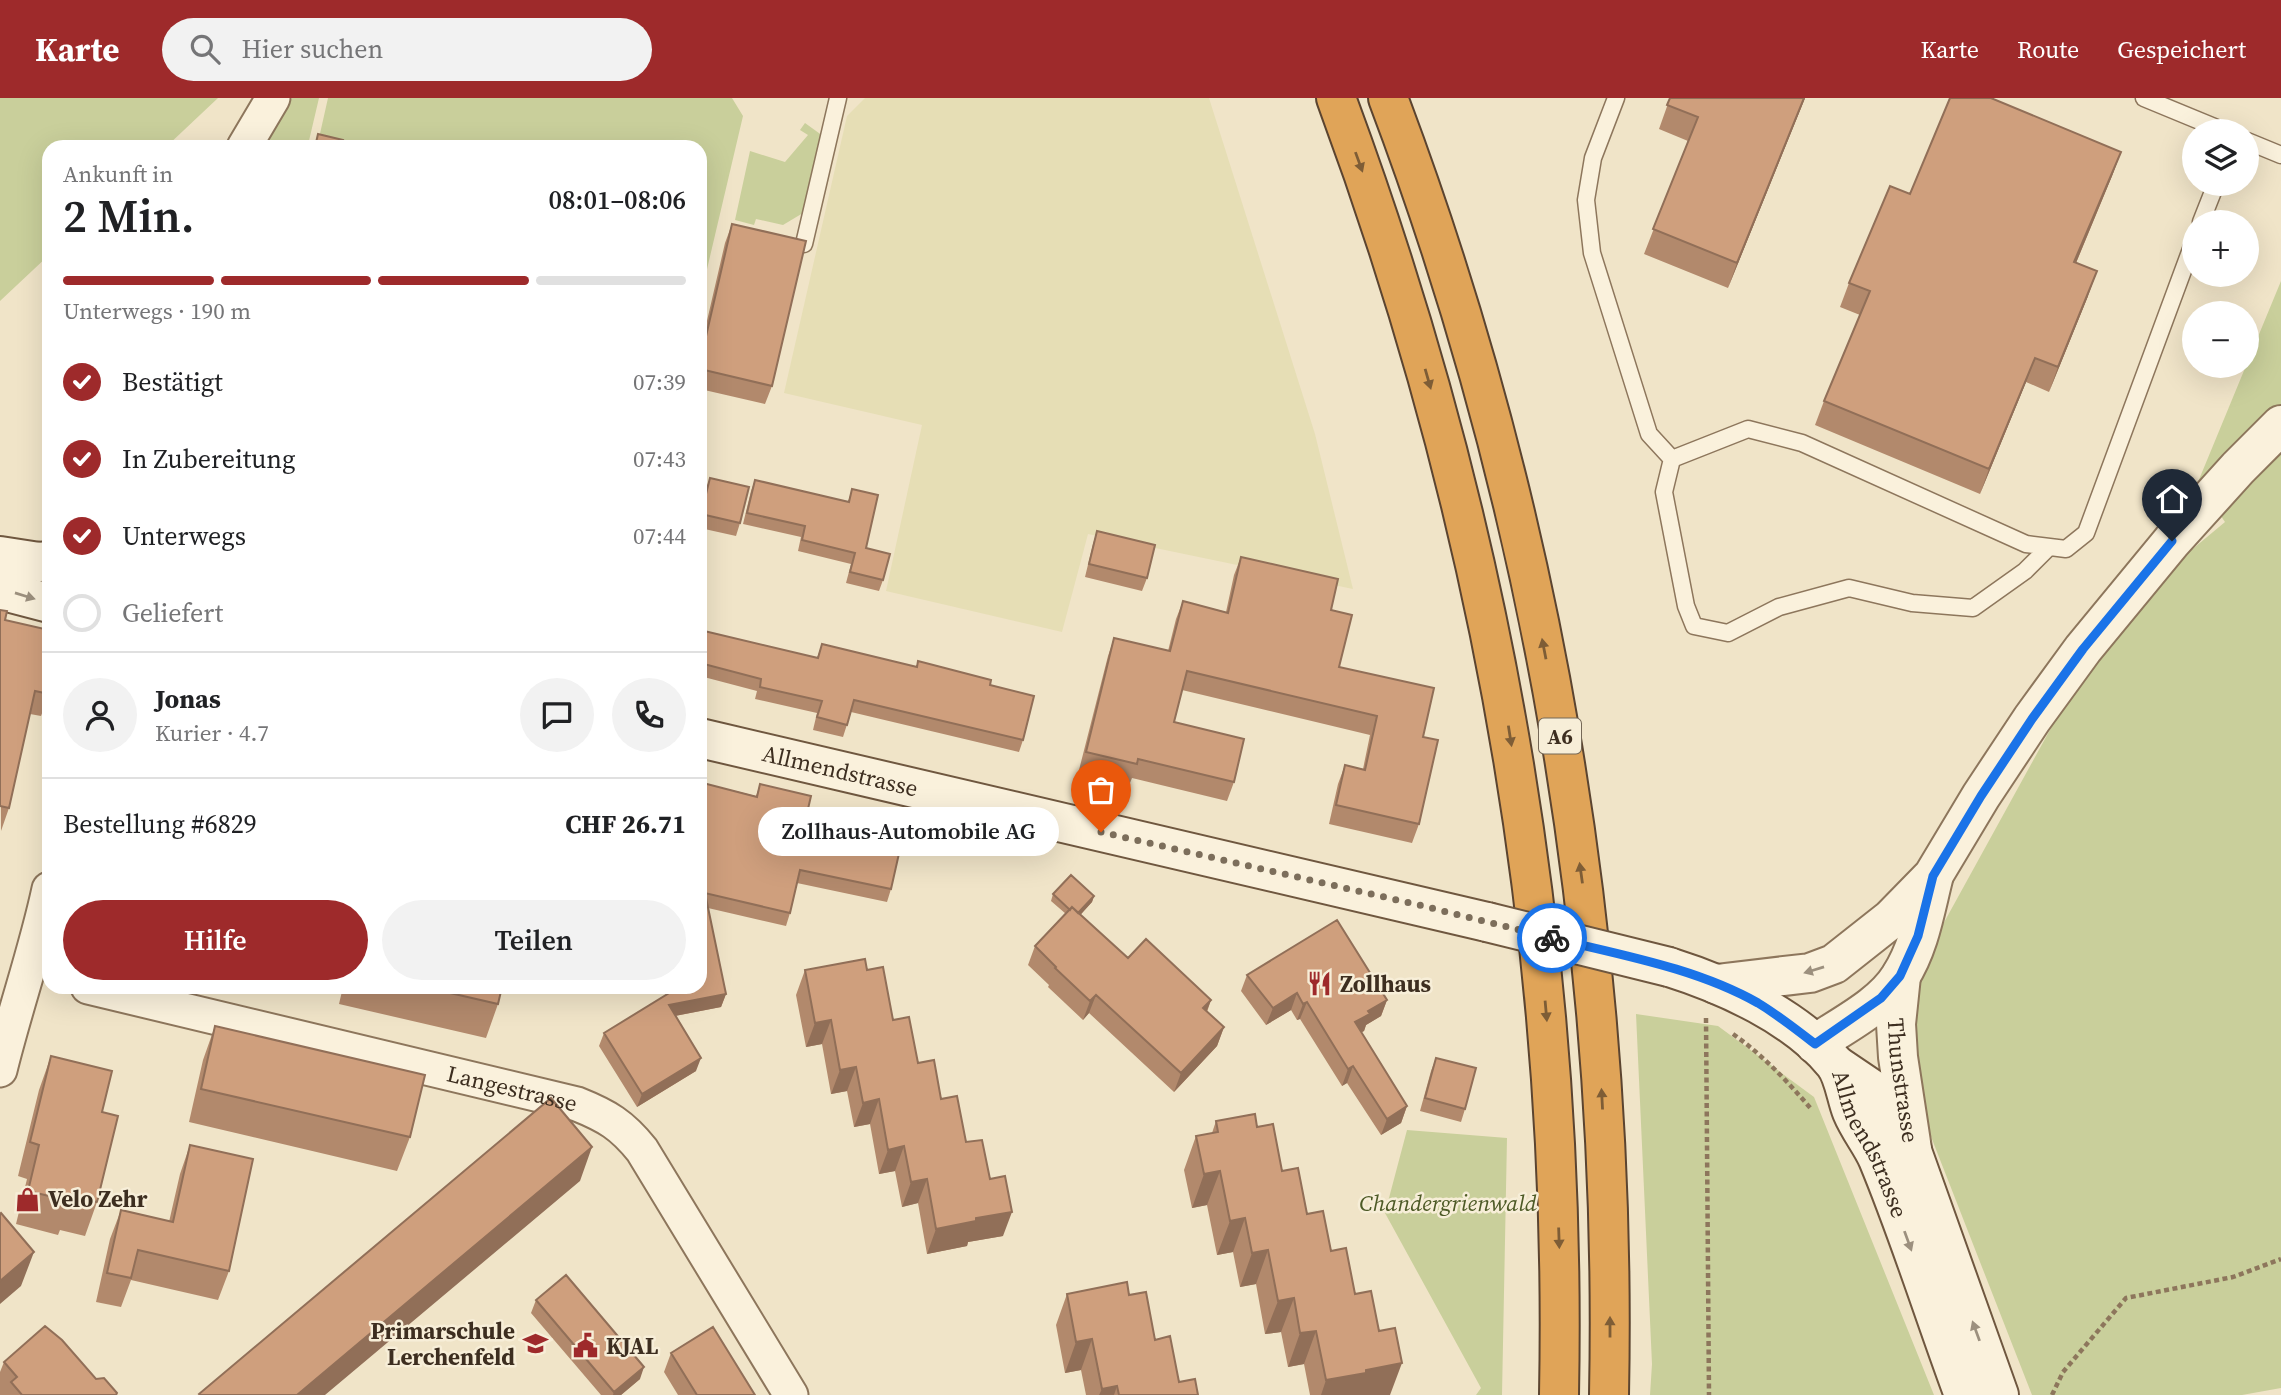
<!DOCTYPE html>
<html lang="de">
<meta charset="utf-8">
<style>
body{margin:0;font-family:"Source Serif 4",serif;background:#f2f2f2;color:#202124;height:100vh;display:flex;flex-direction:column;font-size:26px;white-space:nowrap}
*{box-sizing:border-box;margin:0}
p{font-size:23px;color:#757577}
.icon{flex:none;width:38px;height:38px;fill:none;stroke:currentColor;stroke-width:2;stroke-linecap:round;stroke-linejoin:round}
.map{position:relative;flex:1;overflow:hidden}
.panel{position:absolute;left:42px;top:42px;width:665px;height:854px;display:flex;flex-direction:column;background:#fff;border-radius:21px;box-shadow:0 7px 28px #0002}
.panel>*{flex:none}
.fabs{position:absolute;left:2182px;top:21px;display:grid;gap:14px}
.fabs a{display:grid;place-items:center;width:77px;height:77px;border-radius:50%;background:#fff;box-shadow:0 7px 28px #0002;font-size:35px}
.pin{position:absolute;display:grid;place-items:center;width:60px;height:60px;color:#fff;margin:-72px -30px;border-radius:50% 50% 50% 0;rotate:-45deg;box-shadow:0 0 7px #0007}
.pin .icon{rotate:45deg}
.courier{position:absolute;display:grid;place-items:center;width:70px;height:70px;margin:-35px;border:5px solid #1a73e8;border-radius:50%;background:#fff;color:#222;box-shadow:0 2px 9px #0007}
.bubble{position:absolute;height:49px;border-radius:24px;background:#fff;box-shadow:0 7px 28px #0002;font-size:23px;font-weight:600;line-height:49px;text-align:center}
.overview em{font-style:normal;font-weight:600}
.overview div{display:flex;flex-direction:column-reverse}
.overview{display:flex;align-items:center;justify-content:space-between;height:119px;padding:0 21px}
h1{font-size:46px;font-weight:600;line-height:52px}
.bar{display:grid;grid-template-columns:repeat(4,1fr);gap:10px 7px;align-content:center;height:84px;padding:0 21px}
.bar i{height:9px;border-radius:5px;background:#e0e0e0}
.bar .current{background:#9e2a2b}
.bar p{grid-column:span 4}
.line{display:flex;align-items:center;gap:18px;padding:0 21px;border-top:2px solid #e0e0e0}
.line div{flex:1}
.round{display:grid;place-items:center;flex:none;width:74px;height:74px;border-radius:37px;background:#f2f2f2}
ol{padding:0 21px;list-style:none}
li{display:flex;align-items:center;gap:21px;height:77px}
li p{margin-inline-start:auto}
li .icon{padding:7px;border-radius:50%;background:#9e2a2b;color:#fff;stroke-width:4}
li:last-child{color:#757577}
li i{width:38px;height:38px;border:4px solid #e0e0e0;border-radius:50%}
.cta{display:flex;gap:14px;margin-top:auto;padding:14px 21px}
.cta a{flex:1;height:80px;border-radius:42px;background:#9e2a2b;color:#fff;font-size:28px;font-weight:600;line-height:80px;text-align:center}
.cta a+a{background:#f2f2f2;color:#202124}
header{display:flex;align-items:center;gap:42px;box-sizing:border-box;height:98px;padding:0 35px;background:#9e2a2b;color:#fff}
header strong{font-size:33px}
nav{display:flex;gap:38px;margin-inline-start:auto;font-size:24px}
.search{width:490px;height:63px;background:#f2f2f2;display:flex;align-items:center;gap:18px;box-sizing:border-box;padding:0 24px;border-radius:38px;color:#757577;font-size:26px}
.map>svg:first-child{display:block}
.farmland{fill:#e6deb5}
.green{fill:#c9cf9b}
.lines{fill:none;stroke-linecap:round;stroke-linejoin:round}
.service-casing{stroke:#8d765c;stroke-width:19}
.minor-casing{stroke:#8d765c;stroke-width:37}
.tertiary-casing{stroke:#8d765c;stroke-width:42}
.secondary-casing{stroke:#6f573f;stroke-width:42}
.motorway-casing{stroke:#5b4430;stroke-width:42}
.path{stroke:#8d765c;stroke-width:4.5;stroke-dasharray:5 3.5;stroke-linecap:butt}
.service{stroke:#faf1dc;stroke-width:16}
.minor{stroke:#faf1dc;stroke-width:33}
.tertiary{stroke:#faf1dc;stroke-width:38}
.secondary{stroke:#faf1dc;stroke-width:38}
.motorway{stroke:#e0a458;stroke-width:38}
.secondary-bridge-casing{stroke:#6f573f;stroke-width:42;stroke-linecap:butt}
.secondary-bridge{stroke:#faf1dc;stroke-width:38}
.wall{fill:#b2896c}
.shaded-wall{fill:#916f58}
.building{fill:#cf9f7d;stroke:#916f58;stroke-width:2}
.oneway{fill:#7e5d36}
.oneway2{fill:#9c907e}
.done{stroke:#7c6e5b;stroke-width:7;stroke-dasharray:0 12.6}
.route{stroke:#1a73e8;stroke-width:9}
.labels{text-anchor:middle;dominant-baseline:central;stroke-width:5;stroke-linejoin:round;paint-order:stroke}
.shield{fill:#f7eed8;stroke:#756857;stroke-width:2}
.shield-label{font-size:21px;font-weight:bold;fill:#3d2e20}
.street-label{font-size:23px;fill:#3d2e20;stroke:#f7eed8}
.poi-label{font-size:23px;font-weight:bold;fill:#3d2e20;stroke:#f7eed8;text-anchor:start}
.park-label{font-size:23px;font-style:italic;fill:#4d5a26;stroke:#f7eed8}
</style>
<header>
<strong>Karte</strong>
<div class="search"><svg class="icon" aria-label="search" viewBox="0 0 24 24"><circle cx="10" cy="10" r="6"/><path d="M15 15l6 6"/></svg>Hier suchen</div>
<nav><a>Karte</a><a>Route</a><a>Gespeichert</a></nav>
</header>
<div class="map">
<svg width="2281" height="1297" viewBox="0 0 2281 1297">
<rect width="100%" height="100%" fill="#f0e4c8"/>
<path class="farmland" d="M865,0h344l106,336 38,155 -265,-55 -26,98 -176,-41 36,-166 -138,-32 63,-277z"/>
<path class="green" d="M0,0h218l-52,49h-117v108l-49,46z
M292,0h27l-11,47 -13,-3 -2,5h-30z
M328,0h404l11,18 -43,183v-152h-383z
M805,25l18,13 -20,77 -20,12 -27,-6 -2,6 -19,-5 15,-69 35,11 23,-27 -8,-5z
M2281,183v1107l-39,7h-210l-120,-307 -1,-79 25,-72 126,-229 83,-112 32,-34 48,-40 -27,-40z
M1636,916l82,12 96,71 120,298h-284l2,-31z
M1407,1032l100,8 -5,257h-26l5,-7 -96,-175z"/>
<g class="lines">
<defs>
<path id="service" d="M1616,0l-23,60 -7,42 6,53 57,181 23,25 76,-30 54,14 224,101 40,5 20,-16 108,-292
M2144,0l80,33
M2247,43l34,14
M2201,124l15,-38
M804,146l34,-146
M1672,361l-8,33 22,114 8,20 34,7 51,-26 70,-19 63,15 61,5 52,-37 24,-24"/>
<g id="minor">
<path d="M244,49l29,-49"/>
<path id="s1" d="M88,889l489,117c30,12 45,21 65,46l149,245"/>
<path d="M0,972c15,-61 36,-120 49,-181"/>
</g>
<g id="tertiary">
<path id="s2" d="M1901,878l-5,48 2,33 14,92"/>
<path d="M1716,886l94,-11 24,-9 57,-45 42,-43 48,-80 51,-77 51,-70 89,-108 66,-73 43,-43"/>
<path d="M1815,946c28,-19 67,-38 85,-67 19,-29 25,-66 33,-98"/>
</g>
<g id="secondary">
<path d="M0,458l39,6 10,-1"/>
<path d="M0,492l49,13"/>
<path id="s3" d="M700,640l787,184"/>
<path id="s4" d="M1669,869c57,18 126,49 165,96 10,12 12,34 18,49 7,17 19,31 26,47 32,77 57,158 86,236"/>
<path d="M1836,967l43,29 33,57 87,244"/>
</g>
<path id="motorway" d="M1336,0c156,420 232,849 223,1297
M1388,0c156,413 230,856 221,1297"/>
</defs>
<use href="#service" class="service-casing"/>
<use href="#minor" class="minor-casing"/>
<use href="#tertiary" class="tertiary-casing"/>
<use href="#secondary" class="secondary-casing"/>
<use href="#motorway" class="motorway-casing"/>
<path class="path" d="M1706,920l3,377
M1733,936c31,22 55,48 79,76
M2052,1297l11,-23 63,-74 107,-21 48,-18"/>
<use href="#service" class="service"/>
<use href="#minor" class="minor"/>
<use href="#tertiary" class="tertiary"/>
<use href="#secondary" class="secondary"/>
<use href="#motorway" class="motorway"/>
<defs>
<path id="secondary-bridge" d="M1487,824l182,45"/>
</defs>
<use href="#secondary-bridge" class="secondary-bridge-casing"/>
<use href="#secondary-bridge" class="secondary-bridge"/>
</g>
<path class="wall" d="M1670,0h135l-77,190 -84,-34 44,-113 -29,-12z
M2121,54l-9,24 -36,87 12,33 -39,96 -23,-10 -46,112 -165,-69 9,-24 36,-86 -20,-8 9,-24 61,-89z
M732,126l40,162 -7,18 -65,-15v-38l25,-108z
M710,380l30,45 -4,13 -36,-8v-15l5,-22z
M755,382l93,22 4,-13 14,59 17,32 -4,11 -33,-8 5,-19 -53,-13 3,-14 -58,-13 8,-33z
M1097,433l50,47 -5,13 -57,-14 8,-33z
M1241,459l90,53 8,57 84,70 -4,87 -7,19 -83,-19 9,-40 7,-19 18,4 7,-34 -188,-45 -8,32 60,60 -7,19 -95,-23 -2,5 -51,-13 29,-114 6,-18 54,13 8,-32 7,-18 43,11 8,-37z
M0,512l5,10 44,10v65l-8,21 -11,-2 -21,94 -8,23z
M700,532l117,28 5,-14 95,23 1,-6 72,24 33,55 -4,12 -168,-40 -8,25 -30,-7 4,-17 -62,-14 2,-8 -57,-15z
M703,685l53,13 4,-12 48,25 1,21 82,59 -4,13 -90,-19 -7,30 -4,13 -78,-18 18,86 -5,13 -46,9 21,55 -59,36 -38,-61 5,-13 96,-46z
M1053,796l41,2 -2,6 -12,13 48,43 83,42 -4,12 17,15 -7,19 -43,46 -85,-79 -6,7 -35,-33 1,-2 -21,-20 7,-19 31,-32 -15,-13z
M805,872h62l26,50 25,43 23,36 25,43 24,37 13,57 -35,6 -1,4 -40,8 -9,-51 -16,4 -7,-36 -16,3 -9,-50 -16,3 -7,-36 -16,3 -9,-50 -16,3 -10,-52z
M1247,877l140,25 -6,16 -15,9 -2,6 -3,1 46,74 -6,17 -20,12 -34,-52 -5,3 -42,-67 -3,1 -6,-10 -25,15 -25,-34z
M343,889h159l-4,17 -12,34 -147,-34z
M215,928l195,111 -13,34 -208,-49 14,-62z
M51,958l51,56 -5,90 -12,34 -25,-6 -2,5 -42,-11 11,-45 -9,-3 21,-86z
M1436,960l29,51 -4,13 -41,-11 11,-40z
M1216,1023l41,6 50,87 24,37 24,43 35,101h-80l-6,-31 -16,3 -7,-35 -16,2 -9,-50 -16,3 -7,-35 -16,3 -10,-50 -15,3 -8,-38 12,-34 16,-3z
M190,1047l39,126 -11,29 -87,-20 -10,27 -25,-5 14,-63 11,-29 48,12 11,-48z
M1067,1196l62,1 50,87 19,13h-112l-5,-25 -16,3 -9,-48z
M536,1202l104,79 -19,16h-20l-70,-82z
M671,1255l84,42h-77l-14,-23z
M4,1264l92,17 20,16h-116v-23z"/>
<path class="shaded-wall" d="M1804,0h1l-77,190 9,-25z
M2121,54l-9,24 -46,111 8,-25z
M2097,173l-9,25 -39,96 9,-25z
M2035,260l-9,24 -46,112 9,-25z
M1094,798l-2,6 -18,20 2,-7z
M1297,895l-6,17 -25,15 7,-17z
M726,896l-5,13 -57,11 5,-13z
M1096,897l-7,18 -6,7 7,-19z
M1211,902l-7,18 -1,-10z
M1387,902l-6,16 -15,9 -2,6 -15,8 6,-17 13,-11z
M1307,904l-7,17 -3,1 6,-16z
M831,922l-9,24 -16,3 9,-24z
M1224,929l-7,19 -43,46 7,-19z
M701,960l-5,13 -59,36 5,-13z
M1353,968l-6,17 -5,3 6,-17z
M856,969l-9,24 -16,3 9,-24z
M879,1001l-9,25 -16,3 9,-24z
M1407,1008l-6,17 -20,12 6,-16z
M904,1048l-9,25 -16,3 9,-24z
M592,1049l-12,34 -255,214h-28z
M1220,1073l-13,34 -15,3 12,-34z
M927,1081l-9,24 -16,4 9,-25z
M1012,1114l-9,24 -35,6 -1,4 -40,8 9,-25 40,-11z
M1245,1120l-12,34 -16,3 13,-34z
M1268,1152l-12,34 -16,3 12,-34z
M34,1154l-13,34 -21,18v-23z
M1294,1200l-13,34 -16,2 13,-33z
M1316,1233l-12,33 -16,3 12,-34z
M1092,1241l-11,31 -16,3 11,-31z
M1402,1265l-12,32h-69l5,-15 40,-10z
M644,1269l-4,12 -19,16h-8l1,-3z
M1117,1288l-3,9h-15l3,-6z"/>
<path class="building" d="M1670,0h134l-67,165 -84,-34 45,-112 -31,-12z
M1950,0h41l130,54 -47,110 23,9 -39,96 -23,-9 -46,111 -165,-68 46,-110 -21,-8 41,-97 20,8z
M318,36l25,6 -2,7h-26z
M732,126l74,17 -34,145 -72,-17v-7z
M710,380l39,9 -9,36 -39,-9z
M755,382l94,22 3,-13 26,6 -12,53 24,6 -7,26 -33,-8 5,-19 -53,-13 3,-14 -58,-13z
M1097,433l58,14 -8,33 -58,-14z
M1241,459l97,22 -7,31 21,5 -13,52 95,21 -11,49 15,3 -19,84 -83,-19 9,-40 20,5 12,-54 -190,-45 -13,51 70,17 -10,43 -96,-23 -1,5 -51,-12 28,-114 56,13 13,-50 45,12z
M0,512l7,1 -2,9 44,10v64l-14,-3 -26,117 -9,-2z
M700,532l118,28 4,-14 95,23 1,-6 73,19 -1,5 44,11 -11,44 -169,-40 -7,25 -30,-8 5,-16 -62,-14 1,-8 -61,-16z
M700,673l5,1 -2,11 54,14 3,-13 51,12 -3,13 6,1 -5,20 91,19 -9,40 -91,-19 -10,43 -85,-20 21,101 -57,11 32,53 -59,36 -38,-61 75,-46h21z
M1071,777l23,21 -16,17 -6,-6 -2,3 -17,-16z
M1072,809l56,51 18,-19 65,61 -8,8 21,19 -43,46 -85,-78 -6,6 -35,-33 1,-1 -21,-21z
M1337,822l50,80 -19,11 2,3 -15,8 52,84 -20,13 -34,-53 -5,3 -41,-67 -4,2 -6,-11 -24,15 -26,-33z
M865,861l2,11 16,-3 10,53 16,-3 9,46 16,-3 7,39 16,-3 9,46 16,-2 8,39 15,-3 7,36 -36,6v3l-40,8 -9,-50 -16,3 -7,-36 -16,4 -9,-51 -16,4 -7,-36 -16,3 -9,-50 -16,3 -10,-53z
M424,889h78l-4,17z
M215,928l210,49 -15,62 -209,-48z
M51,958l61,15 -10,41 16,4 -21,86 -26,-6 -1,5 -42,-10 11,-46 -9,-3z
M1436,960l40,10 -11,41 -40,-11z
M551,1000l41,49 -295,248h-97l-1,-1z
M1255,1016l2,13 16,-3 9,47 16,-3 9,46 16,-3 8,40 15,-3 9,46 16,-3 8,40 16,-3 7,35 -36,7v3l-40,7 -10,-49 -16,2 -6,-35 -16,3 -10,-51 -16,3 -7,-35 -15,3 -10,-50 -16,3 -8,-38 22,-4 -2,-11z
M190,1047l63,14 -24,112 -91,-21 -7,28 -24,-5 14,-63 52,12z
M1,1115l33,39 -34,29v-67z
M566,1177l78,92 -30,25 -78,-92z
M1127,1184l2,13 17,-3 9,48 15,-4 9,46 16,-3 3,16h-79l-2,-9 -15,3 -10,-50 -16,3 -9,-48z
M45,1228l17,14 34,39 8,-1 13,15 -1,2h-94l-11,-13 6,-5 -13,-15z
M713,1229l42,68h-58l-26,-42z"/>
<defs><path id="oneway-solid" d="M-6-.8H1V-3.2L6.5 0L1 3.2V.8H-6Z" transform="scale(1.75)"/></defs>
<g class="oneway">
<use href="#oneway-solid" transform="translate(1359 64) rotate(70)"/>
<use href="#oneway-solid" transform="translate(1428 281) rotate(74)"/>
<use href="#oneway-solid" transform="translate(1544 551) rotate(-101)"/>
<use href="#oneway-solid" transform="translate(1510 638) rotate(81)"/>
<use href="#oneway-solid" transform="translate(1581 775) rotate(-98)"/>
<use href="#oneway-solid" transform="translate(1546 913) rotate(85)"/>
<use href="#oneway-solid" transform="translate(1602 1001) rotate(-93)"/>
<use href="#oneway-solid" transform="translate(1559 1140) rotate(88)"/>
<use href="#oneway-solid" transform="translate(1610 1229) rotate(-90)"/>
</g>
<g class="oneway2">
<use href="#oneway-solid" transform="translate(25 498) rotate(17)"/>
<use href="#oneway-solid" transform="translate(1814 872) rotate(163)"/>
<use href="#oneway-solid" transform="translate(1908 1143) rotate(70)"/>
<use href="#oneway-solid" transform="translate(1976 1233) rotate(-110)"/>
</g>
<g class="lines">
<path class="done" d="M1101,734l318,73 133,33"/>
<path class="route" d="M1552,840c69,17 144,30 206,65 20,12 39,27 57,41l66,-46 19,-22 18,-40 15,-60 48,-80 51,-77 51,-70 89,-108"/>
</g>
<defs>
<symbol id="restaurant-bare" viewBox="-9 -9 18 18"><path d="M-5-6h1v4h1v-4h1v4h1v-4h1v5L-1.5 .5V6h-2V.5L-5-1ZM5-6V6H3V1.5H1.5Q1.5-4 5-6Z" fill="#9e2a2b" stroke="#f7eed8" stroke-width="2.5" paint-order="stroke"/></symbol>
<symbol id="shop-bare" viewBox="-9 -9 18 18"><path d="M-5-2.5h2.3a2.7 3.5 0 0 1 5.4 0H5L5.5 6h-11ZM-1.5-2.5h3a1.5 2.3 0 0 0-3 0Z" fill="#9e2a2b" stroke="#f7eed8" stroke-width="2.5" paint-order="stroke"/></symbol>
<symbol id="school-bare" viewBox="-9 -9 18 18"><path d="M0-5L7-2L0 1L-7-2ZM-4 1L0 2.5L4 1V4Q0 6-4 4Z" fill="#9e2a2b" stroke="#f7eed8" stroke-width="2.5" paint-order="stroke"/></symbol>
<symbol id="civic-bare" viewBox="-9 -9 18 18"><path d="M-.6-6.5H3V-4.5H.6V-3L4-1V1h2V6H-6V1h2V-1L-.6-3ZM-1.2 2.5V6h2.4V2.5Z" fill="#9e2a2b" stroke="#f7eed8" stroke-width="2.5" paint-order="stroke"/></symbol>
</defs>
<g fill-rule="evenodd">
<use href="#restaurant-bare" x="1302" y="868" width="35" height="35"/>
<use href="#shop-bare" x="10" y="1084" width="35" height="35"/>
<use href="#school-bare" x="518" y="1228" width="35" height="35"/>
<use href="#civic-bare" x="568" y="1230" width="35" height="35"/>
</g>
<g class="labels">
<rect class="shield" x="1539" y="620.5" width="42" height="35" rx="5"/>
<g class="shield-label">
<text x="1560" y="638">A6</text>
</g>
<g class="street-label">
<text stroke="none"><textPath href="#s3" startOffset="144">Allmendstrasse</textPath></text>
<text stroke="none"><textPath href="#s2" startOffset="105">Thunstrasse</textPath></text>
<text stroke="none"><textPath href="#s1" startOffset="436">Langestrasse</textPath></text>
<text stroke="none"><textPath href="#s4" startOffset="282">Allmendstrasse</textPath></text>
</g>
<g class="poi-label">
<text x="1340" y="886">Zollhaus</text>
<text x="48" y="1101">Velo Zehr</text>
<text x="515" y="1233" text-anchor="end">Primarschule<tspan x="515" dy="26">Lerchenfeld</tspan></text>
<text x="606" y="1248">KJAL</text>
</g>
<g class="park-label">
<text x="1448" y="1105">Chandergrienwald</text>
</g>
</g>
</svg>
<div class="fabs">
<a><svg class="icon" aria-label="layers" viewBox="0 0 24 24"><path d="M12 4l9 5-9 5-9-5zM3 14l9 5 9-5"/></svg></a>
<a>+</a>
<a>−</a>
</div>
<div class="pin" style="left:1101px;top:734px;background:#ea580c"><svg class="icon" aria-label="bag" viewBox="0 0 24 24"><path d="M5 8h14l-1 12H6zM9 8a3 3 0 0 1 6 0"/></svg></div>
<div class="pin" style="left:2172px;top:443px;background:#1f2937"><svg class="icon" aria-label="home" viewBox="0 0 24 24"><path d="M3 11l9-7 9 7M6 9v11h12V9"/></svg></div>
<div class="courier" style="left:1552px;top:840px"><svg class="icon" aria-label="bike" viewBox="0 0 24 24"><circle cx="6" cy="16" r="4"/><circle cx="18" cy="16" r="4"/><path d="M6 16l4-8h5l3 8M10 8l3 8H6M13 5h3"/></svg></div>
<div class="bubble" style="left:758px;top:709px;width:301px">Zollhaus-Automobile AG</div>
<section class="panel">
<div class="overview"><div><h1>2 Min.</h1><p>Ankunft in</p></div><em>08:01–08:06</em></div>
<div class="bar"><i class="current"></i><i class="current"></i><i class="current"></i><i></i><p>Unterwegs · 190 m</p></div>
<ol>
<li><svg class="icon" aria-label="check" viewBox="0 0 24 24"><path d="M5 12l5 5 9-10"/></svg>Bestätigt<p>07:39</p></li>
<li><svg class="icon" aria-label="check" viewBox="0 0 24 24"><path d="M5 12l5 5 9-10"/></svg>In Zubereitung<p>07:43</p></li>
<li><svg class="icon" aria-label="check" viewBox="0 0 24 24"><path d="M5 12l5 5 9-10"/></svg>Unterwegs<p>07:44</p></li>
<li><i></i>Geliefert</li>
</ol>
<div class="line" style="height:126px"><a class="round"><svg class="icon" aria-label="person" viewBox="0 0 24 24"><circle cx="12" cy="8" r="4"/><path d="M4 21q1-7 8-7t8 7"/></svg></a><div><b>Jonas</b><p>Kurier · 4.7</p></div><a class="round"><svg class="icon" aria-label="chat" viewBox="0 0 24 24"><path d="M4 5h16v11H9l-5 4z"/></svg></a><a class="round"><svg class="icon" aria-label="phone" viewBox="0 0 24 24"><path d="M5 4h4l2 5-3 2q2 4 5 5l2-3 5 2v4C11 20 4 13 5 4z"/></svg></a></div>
<div class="line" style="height:91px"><div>Bestellung #6829</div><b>CHF 26.71</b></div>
<div class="cta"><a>Hilfe</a><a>Teilen</a></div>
</section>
</div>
